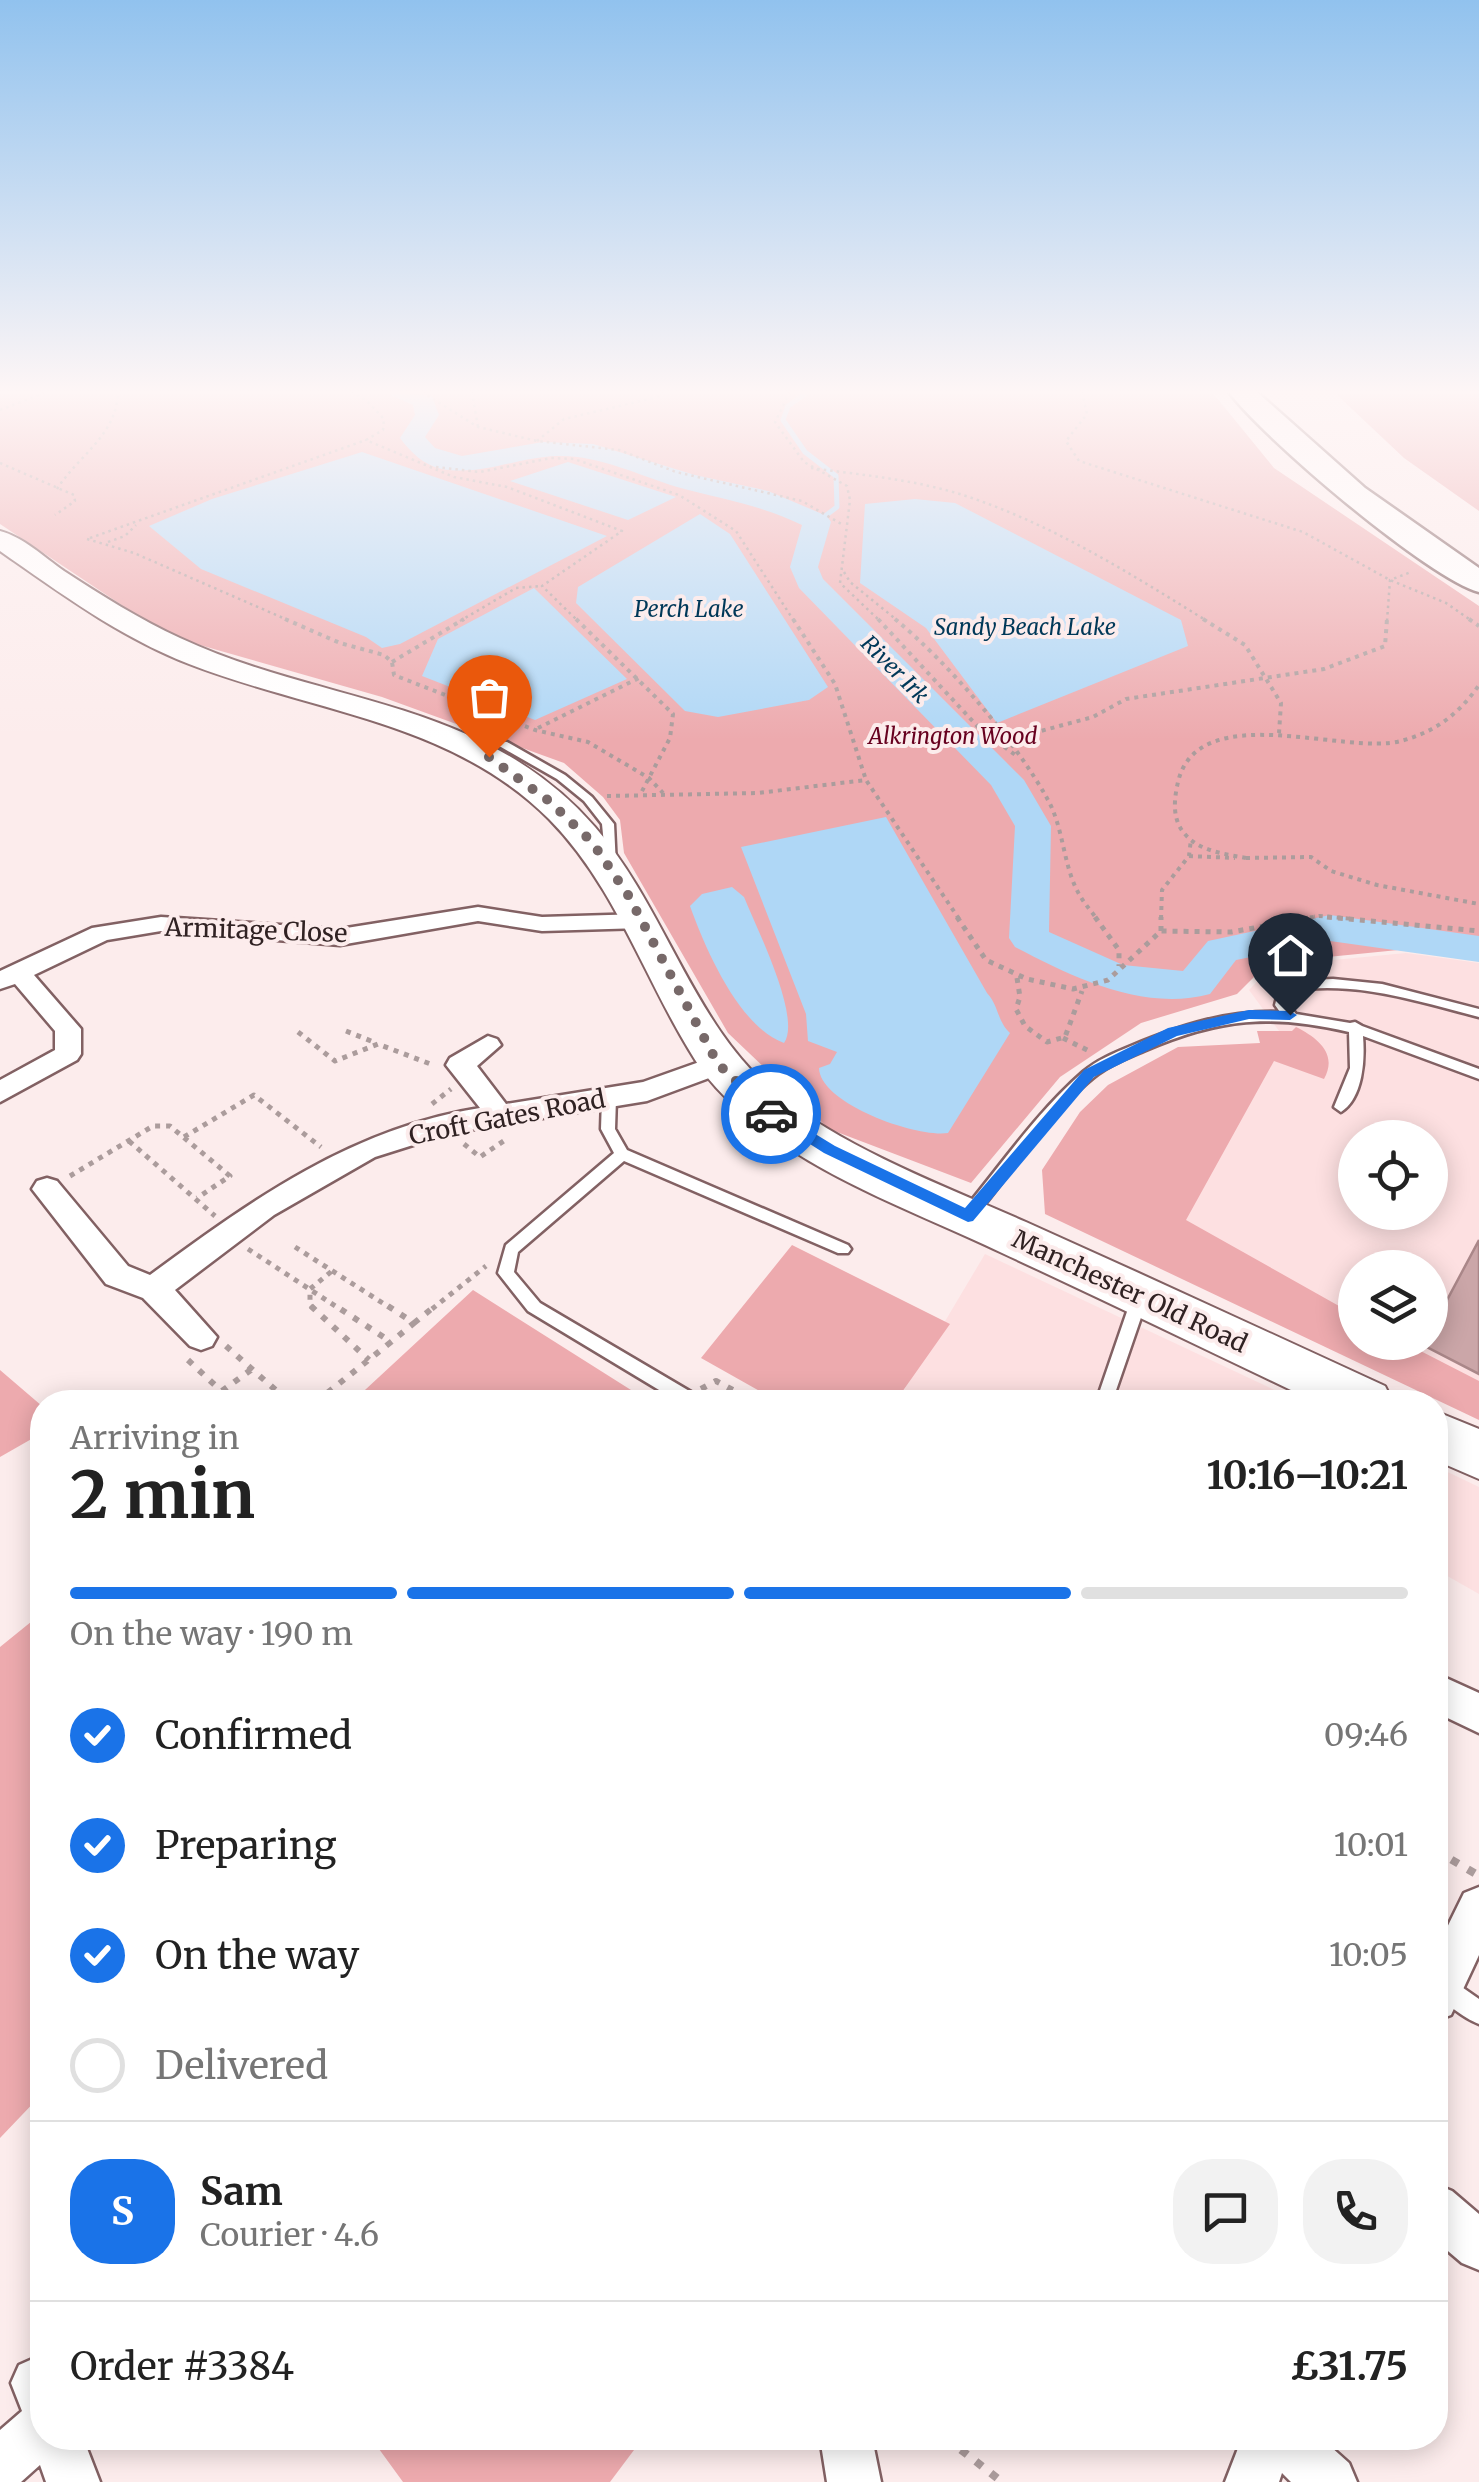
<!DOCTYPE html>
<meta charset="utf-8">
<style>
body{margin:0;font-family:Merriweather,serif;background:#f2f2f2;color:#222;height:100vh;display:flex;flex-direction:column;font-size:38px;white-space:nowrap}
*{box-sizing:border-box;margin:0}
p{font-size:32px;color:#767676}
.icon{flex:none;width:55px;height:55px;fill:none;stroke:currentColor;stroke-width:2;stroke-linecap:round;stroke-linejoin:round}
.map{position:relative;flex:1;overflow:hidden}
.panel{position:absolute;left:30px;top:1390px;width:1418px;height:1060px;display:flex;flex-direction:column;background:#fff;border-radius:40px;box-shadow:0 5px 25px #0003}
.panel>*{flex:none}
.fabs{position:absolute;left:1338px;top:1120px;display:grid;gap:20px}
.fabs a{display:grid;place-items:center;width:110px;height:110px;border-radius:50%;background:#fff;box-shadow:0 5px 25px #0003;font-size:50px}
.pin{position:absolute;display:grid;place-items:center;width:85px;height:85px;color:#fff;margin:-102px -42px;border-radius:50% 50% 50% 0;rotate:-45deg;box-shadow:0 0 10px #0007}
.pin .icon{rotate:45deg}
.courier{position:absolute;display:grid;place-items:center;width:100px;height:100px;margin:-50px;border:8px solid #1a73e8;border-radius:50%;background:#fff;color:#222;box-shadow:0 2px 12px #0007}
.overview em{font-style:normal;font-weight:700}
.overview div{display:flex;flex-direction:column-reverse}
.overview{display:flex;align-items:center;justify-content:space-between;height:170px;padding:0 40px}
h1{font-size:65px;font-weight:700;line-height:75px}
.bar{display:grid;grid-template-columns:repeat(4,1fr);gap:15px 10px;align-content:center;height:120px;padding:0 40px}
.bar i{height:12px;border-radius:8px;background:#e0e0e0}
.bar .active{background:#1a73e8}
.bar p{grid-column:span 4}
.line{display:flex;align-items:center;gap:25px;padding:0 40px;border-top:2px solid #e0e0e0}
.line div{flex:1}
.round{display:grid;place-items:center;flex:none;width:105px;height:105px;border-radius:40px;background:#f2f2f2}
ol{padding:0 40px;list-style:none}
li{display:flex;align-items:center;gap:30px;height:110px}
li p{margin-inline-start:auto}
li .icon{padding:10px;border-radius:50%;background:#1a73e8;color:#fff;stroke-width:4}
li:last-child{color:#767676}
li i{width:55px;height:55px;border:5px solid #e0e0e0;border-radius:50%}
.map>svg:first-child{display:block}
.built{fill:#fde0e1;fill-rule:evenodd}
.green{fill:#edaaae}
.water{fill:#afd7f6}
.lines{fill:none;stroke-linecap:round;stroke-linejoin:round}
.stream{stroke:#afd7f6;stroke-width:5}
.river{fill:#afd7f6;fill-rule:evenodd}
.building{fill:#cba6a8;stroke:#aa8789;stroke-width:2.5}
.lane-casing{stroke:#826163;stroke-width:5}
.street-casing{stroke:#826163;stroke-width:5}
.primary-casing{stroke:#826163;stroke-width:4}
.highway-casing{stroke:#826163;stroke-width:5}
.path-far4{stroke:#ab9c9c;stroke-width:2.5;stroke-dasharray:2.5 4;stroke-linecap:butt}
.path-far3{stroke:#ab9c9c;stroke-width:4;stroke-dasharray:4 5;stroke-linecap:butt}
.path-far2{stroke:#ab9c9c;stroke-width:5;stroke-dasharray:5 6;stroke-linecap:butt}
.path-far1{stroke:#ab9c9c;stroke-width:6;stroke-dasharray:6 9;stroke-linecap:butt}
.path{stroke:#ab9c9c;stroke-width:8;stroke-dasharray:8 11;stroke-linecap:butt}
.lane{fill:#fff;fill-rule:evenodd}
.street{fill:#fff;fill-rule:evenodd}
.primary{fill:#fff;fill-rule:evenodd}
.highway{fill:#fff;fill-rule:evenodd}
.route{fill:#1a73e8}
.done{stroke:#776969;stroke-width:10;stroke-dasharray:0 18}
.labels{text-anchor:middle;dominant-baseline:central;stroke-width:8;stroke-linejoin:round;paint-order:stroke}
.far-water-label{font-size:22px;font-style:italic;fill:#003858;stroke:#fcecec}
.far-park-label{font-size:22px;font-style:italic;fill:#67011f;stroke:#fcecec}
.street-label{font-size:25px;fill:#302223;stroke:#fcecec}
</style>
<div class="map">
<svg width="1479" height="2482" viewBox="0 0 1479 2482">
<rect width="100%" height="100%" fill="#fcecec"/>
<path class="built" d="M1406,953l73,10v451l-325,-150 128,-229 -33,-45 23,-24zM1355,1138h75v74h-75zM1355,1268h75v74h-75z
M985,1254l315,148h-403z
M1435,1466l44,21v107l-44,-25z"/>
<path class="green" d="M0,392h1212l62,76 205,138v353l-81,-9 -130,13 -31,31 -96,29 -81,54 -89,106 -142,-54 -101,-96 -104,-180 -4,-33 -17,-23 -39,-34 -182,-66 -214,-61 -168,-112z
M1334,392h145v119l-75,-53z
M1296,1027c22,11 42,27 28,52l-50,-18 -88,159 169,95v27l50,1 74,38v39l-434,-206 -3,-44 38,-58 28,-27 70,-38 82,-4 -3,-12h35z
M792,1245l158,79 -55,78h-116l-78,-44z
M473,1290l177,112h-298z
M0,1370l42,36v27l-42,24z
M42,1613v481l-42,44v-491z
M371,2438h272l-33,44h-207z"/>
<path class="water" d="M362,452l245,84 -207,108 -18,4 -16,-11 -165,-68 -52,-43 63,-27z
M568,462l108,35 -48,23 -118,-39z
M915,499l40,4 226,117 7,26 -191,77 -71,-95 -66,-45 5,-79z
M700,514l30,20 98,153 -19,13 -91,17 -33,-6 -109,-108 2,-16z
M534,588l93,91 -92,41 -113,-44 16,-37z
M886,817l101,176c12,13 10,28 23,40l-62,100c-31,5 -128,-29 -129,-65l11,-4 7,-12 -29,-11 -2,-27 -65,-167z
M732,887l12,10c12,30 58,121 40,146 -45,-16 -79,-95 -94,-137l12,-12z"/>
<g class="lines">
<path class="stream" d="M808,392l-20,14 -5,14 22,32 31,24 1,31 -20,15"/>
<path class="river" d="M384,392l48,4 7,19 -14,22 10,11 27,8 81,-14 50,2 102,31 73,16 59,25 4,6 -13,45 5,12 201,201 27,46 -2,106 74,33 60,6 25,-30 122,-26 149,21v26l-149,-21 -94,19 -26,34c-68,18 -137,-17 -195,-47l-6,-9 6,-112 -24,-41 -192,-197 -9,-21 12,-42c-41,-20 -81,-26 -125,-38 -39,-12 -78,-32 -120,-31 -39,1 -75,20 -115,13 -18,-4 -31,-16 -42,-31l15,-23 -2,-10z"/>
</g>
<path class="building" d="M1479,1240v134l-56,-29 7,-3v-10z"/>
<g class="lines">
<defs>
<path id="lane" d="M466,739l41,3 58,33 27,22 22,27 2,43 -4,1 -6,-3 -4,-41 -18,-23 -27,-22 -56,-32 -39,-3v-4z
M1333,979l49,5 97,25v8c-62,-16 -124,-37 -189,-26l-2,13 8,10 54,9 5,-1 7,4 117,43v10l-116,-43c2,24 0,62 -22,76l-7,-5 16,-39 -1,-36c-78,-18 -129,-14 -203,18 -16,7 -33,13 -48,24 -45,34 -89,102 -126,146h-10l-2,-4 2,-4c39,-47 75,-100 121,-140 14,-12 31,-19 48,-26 48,-20 96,-36 149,-34l-5,-7 5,-20 28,-5z
M609,1093l7,5 -1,31 12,21 221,95 3,4 -3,4h-10l-214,-92 -106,91 -4,20 26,31 151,89 2,5 -4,5h-10l-151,-91 -30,-38 8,-28 108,-92 -13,-24 1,-31z
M1139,1294l5,2 3,4 -35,102h-16l35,-102 3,-4z
M1446,1976l33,23v25c-15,-6 -38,-22 -44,-37l3,-8z"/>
<path id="street" d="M478,907l64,10 100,-3 12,7 -12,7 -100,3 -64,-10 -138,24 -179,-14 -54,9 -73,35 47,54v25l-4,6 -77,42v-22l55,-30v-19l-40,-47 -15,5v-18l92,-43 69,-11 179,12z
M488,1036l9,3 4,6 -24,21 29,38 137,-22 76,-27 9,2 4,7 -4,7 -81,30 -196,32 -76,24 -101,58 -99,75 42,47 -5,9 -11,4 -11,-4 -47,-48 -37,-14 -74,-95 5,-8 10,-3 10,3 71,85 22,9c102,-75 202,-147 330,-167l-34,-43 4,-7z
M1435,1673l44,20v40l-44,-21z
M1479,1887v68l-28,60 -16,6v-69l29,-59z
M1435,2184l17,7 27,23v56l-17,-7 -27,-23z
M37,2357l5,3v78h41l17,44h-54l-6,-17 -19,17h-21v-52l22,-19 -11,-28 8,-18z
M820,2438h52l9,44h-54z
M1242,2438h79l28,25 8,19h-66l-9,-9 -3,9h-54z"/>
<path id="primary" d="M0,531c23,6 44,26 64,40 37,24 75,48 116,67 143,67 303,60 415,189 74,85 100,208 191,274 72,53 158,85 240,121 120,54 240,109 359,164l8,16h-77c-105,-50 -210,-101 -316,-150 -102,-49 -225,-88 -297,-180 -56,-83 -83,-181 -154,-253 -98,-98 -237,-107 -360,-155 -69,-27 -129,-71 -189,-113z
M1435,1411l44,18v50l-44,-19z"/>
<path id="highway" d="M1229,392h28l108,96 114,80v24c-50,-13 -217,-155 -250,-200z"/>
</defs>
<use href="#lane" class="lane-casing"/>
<use href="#street" class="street-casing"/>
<use href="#primary" class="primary-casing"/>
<use href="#highway" class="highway-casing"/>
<path class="path-far4" d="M351,392l15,8 18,19 -1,11 -17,10 88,37 53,10 115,44 -80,55 36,35
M422,392l56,35 59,14 82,9 57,22 126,29 41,24
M472,392l6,35
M790,392l-15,30 29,40 43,24 3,14 -10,83 40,38
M1082,392l5,22 -21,27 13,20 224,71 87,48 56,23 26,18
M0,410l47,-18
M537,441l27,-22 94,-22 4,-5
M0,463l74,32 1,6 -20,14
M436,467l44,5 71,-14 23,1 105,36 57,36 58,90
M811,468c52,7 108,12 158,29 86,29 162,77 238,124
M57,489c21,-33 60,-54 61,-97
M90,538l276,-98
M87,539l47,14 156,68
M108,542l17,-6 11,-11
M844,572l6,10 48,39
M460,621l56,-33 26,-2
M1387,621l3,-41 21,-8"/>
<path class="path-far3" d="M285,619l55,24 44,12 8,7 2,13 141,55 53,12 61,36 14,15
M576,619l97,95 -3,24 -29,55
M793,619l42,65 31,96
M878,619l102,110 38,28
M895,619c53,44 120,121 153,181 16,29 15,66 31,94 5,9 12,17 18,25
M1203,619l42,26 36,58 -2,30
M1469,619l10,7
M392,662l72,-43
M538,728l101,-50
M1007,740l86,-23 33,-18 198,-30 61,-23 2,-27
M607,796l151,-3 108,-13 93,139
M1189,856l46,2
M1246,858c-21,-4 -48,-7 -62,-25 -12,-14 -10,-34 -6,-51 20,-85 168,-26 223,-41 34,-9 58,-27 78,-56
M1246,858l65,-1 20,14 46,14 102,19
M1161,919l1,-29 27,-34 2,-17
M1301,919l18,-3 35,3"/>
<path class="path-far2" d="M957,917l29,43 41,19 46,10 35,-9 53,-49 70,1 84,-15
M1095,917l24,33v16
M1327,917l152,14
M1161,931v-14
M1017,978l3,19 -4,12 9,17 22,16 18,-5 17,-46
M346,1031l30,12
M298,1032l37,29 43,-17 55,21
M1063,1038l28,14
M432,1104l19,-15
M184,1137l70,-42 67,52
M129,1141l86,75
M464,1144l16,13 28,-19
M70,1176l83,-50h17l60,50 -33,22
M295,1247l97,62
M248,1249l92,60
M314,1309l-4,-4v-16l22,-18
M432,1309l54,-43"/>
<path class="path-far1" d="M311,1306l58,54
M388,1306l26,17 -23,19
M414,1323l21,-17
M226,1346l63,56
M188,1360l45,42
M701,1389l15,-8 39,21
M222,1391l30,-22
M316,1402l75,-60 -55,-36"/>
<path class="path" d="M1435,1850l41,24
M946,2438l56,44"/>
<use href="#lane" class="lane"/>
<use href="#street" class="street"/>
<use href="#primary" class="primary"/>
<use href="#highway" class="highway"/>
</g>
<linearGradient id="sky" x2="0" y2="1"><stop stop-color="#91c2ee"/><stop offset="0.53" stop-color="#fef6f6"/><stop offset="1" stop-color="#fef6f6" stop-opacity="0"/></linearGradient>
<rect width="1479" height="740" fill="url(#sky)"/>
<path class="route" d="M1249,1010l41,1 7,4 -7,5 -41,-1 -72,17 -83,41 -121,144 -5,1 -144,-69 -61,-39 2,-4h11l59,36 130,62 119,-138 84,-42z"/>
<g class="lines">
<path class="done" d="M489,757l60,44 43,41 36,53 90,169 53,50"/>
</g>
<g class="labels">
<g class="far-water-label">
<text x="689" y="609">Perch Lake</text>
<text x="1025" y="627">Sandy Beach Lake</text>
<text transform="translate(895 669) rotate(45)">River Irk</text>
</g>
<g class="far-park-label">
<text x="953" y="736">Alkrington Wood</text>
</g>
<g class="street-label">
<text transform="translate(256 930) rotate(2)">Armitage Close</text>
<text transform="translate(507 1117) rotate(-11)">Croft Gates Road</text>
<text transform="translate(1130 1291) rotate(25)">Manchester Old Road</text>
</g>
</g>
</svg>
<div class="fabs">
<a><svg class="icon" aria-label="locate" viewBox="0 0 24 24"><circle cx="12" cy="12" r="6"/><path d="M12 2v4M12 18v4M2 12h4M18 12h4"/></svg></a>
<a><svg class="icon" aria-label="layers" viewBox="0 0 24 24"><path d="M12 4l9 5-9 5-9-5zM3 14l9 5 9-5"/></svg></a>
</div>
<div class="pin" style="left:489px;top:757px;background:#ea580c"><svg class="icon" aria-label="bag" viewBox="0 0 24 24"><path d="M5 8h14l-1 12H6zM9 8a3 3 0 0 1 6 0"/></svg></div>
<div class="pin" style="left:1290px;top:1015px;background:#1f2937"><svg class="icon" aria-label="home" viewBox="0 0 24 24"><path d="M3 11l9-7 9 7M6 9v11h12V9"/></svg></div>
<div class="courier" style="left:771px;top:1114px"><svg class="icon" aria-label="car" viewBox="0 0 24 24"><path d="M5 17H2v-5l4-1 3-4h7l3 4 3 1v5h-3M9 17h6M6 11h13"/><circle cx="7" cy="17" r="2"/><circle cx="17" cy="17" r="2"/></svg></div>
<section class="panel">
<div class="overview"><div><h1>2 min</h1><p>Arriving in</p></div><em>10:16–10:21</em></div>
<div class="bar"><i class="active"></i><i class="active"></i><i class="active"></i><i></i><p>On the way · 190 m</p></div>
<ol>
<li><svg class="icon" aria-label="check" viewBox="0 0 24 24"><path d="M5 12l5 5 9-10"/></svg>Confirmed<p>09:46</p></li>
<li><svg class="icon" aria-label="check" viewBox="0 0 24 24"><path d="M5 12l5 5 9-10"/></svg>Preparing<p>10:01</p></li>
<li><svg class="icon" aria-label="check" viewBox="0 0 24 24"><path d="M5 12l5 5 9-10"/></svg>On the way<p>10:05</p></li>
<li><i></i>Delivered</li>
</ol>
<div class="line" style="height:180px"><b class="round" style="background:#1a73e8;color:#fff">S</b><div><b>Sam</b><p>Courier · 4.6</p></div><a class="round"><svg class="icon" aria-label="chat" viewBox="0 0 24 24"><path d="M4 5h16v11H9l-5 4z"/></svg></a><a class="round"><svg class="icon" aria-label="phone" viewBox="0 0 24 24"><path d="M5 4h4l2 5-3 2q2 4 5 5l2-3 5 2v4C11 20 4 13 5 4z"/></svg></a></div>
<div class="line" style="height:130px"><div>Order #3384</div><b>£31.75</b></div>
</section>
</div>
